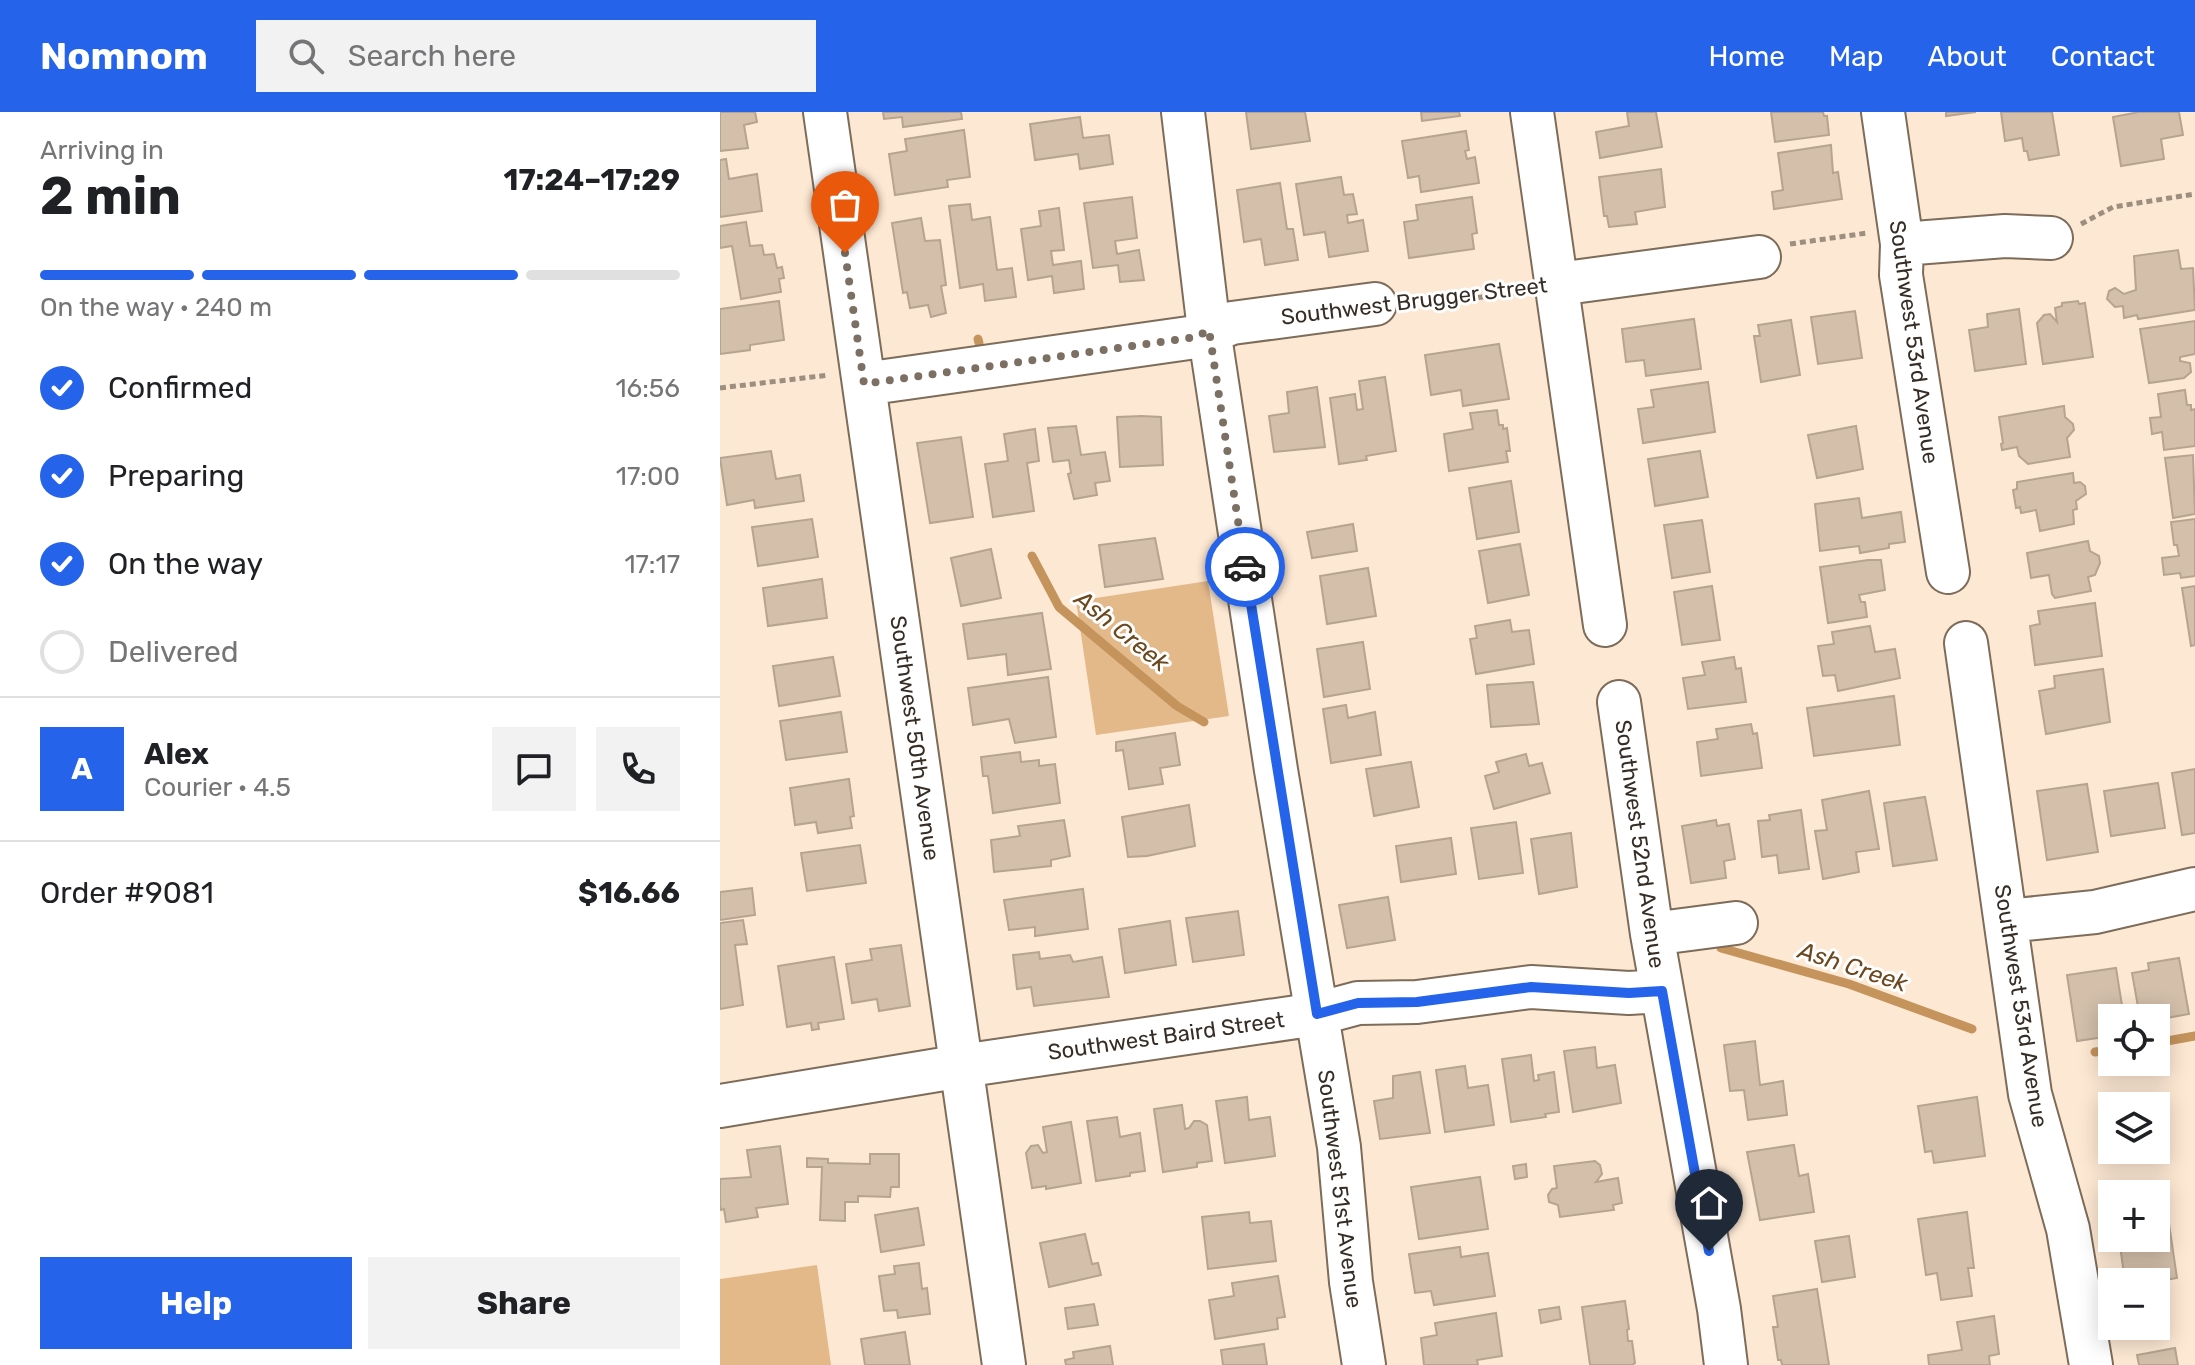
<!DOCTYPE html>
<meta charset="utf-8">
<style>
body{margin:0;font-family:Rubik,sans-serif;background:#f2f2f2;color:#202124;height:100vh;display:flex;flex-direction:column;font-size:30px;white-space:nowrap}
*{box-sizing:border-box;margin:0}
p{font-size:26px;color:#757577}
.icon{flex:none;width:44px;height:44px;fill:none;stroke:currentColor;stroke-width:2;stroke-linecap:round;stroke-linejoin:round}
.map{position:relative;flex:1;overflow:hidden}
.details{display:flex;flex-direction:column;background:#fff;width:720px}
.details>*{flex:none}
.controls{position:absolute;left:1378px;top:892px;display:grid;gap:16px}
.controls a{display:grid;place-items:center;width:72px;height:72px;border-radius:0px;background:#fff;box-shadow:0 4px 20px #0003;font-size:40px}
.pin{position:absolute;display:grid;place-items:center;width:68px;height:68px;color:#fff;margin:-82px -34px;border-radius:50% 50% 50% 0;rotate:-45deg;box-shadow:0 0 8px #0007}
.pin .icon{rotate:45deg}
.courier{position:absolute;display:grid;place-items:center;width:80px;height:80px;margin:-40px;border:6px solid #2563eb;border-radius:50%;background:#fff;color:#222;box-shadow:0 2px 10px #0007}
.overview em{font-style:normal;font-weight:700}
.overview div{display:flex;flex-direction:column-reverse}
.overview{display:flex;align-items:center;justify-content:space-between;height:136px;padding:0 40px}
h1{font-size:52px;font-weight:700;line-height:60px}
.bar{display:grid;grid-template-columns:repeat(4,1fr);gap:12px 8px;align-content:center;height:96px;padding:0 40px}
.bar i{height:10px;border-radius:6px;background:#e0e0e0}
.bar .active{background:#2563eb}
.bar p{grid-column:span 4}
.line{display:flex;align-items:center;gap:20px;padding:0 40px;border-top:2px solid #e0e0e0}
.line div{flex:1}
.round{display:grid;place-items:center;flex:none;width:84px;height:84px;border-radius:0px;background:#f2f2f2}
ol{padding:0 40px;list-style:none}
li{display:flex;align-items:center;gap:24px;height:88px}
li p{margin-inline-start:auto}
li .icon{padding:8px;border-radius:50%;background:#2563eb;color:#fff;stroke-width:4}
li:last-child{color:#757577}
li i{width:44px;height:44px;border:4px solid #e0e0e0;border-radius:50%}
.primary-button{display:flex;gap:16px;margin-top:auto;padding:16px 40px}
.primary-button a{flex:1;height:92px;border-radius:0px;background:#2563eb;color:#fff;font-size:32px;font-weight:700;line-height:92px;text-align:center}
.primary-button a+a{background:#f2f2f2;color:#202124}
header{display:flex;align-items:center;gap:48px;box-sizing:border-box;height:112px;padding:0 40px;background:#2563eb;color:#fff}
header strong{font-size:38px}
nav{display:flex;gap:44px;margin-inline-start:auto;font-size:28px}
.search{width:560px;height:72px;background:#f2f2f2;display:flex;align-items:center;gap:20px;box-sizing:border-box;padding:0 28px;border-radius:0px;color:#757577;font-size:30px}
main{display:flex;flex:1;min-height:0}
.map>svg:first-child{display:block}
.green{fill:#e4b98a}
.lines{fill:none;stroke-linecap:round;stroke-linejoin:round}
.stream{stroke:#c5945c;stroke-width:9}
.building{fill:#d3bfaa;stroke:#b7a490;stroke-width:2}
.minor-casing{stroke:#7d6c59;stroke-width:46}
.path{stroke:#9d8f80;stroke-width:5;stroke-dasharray:6 4;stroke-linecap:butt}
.minor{stroke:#fff;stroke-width:42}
.done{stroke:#7c6f63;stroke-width:8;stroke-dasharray:0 14.4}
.route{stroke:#2563eb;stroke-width:10}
.labels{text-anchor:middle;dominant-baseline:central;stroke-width:6;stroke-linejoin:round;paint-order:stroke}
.street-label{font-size:22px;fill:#362e26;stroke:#fff}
.water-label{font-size:24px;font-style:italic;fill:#6b481e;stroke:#fff}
</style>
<header>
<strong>Nomnom</strong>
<div class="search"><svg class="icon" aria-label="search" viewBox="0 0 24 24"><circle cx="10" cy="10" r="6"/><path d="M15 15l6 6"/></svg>Search here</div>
<nav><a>Home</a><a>Map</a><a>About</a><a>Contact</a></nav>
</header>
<main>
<section class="details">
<div class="overview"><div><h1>2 min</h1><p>Arriving in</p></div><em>17:24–17:29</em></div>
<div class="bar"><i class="active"></i><i class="active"></i><i class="active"></i><i></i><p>On the way · 240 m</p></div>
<ol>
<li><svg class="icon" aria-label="check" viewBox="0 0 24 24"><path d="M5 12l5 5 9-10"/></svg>Confirmed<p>16:56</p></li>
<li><svg class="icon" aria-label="check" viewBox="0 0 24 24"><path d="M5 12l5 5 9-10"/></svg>Preparing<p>17:00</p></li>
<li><svg class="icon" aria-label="check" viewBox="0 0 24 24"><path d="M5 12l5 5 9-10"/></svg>On the way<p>17:17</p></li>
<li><i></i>Delivered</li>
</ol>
<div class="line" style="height:144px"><b class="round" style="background:#2563eb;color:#fff">A</b><div><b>Alex</b><p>Courier · 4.5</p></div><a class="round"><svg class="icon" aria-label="chat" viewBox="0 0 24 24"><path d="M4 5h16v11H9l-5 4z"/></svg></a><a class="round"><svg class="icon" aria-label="phone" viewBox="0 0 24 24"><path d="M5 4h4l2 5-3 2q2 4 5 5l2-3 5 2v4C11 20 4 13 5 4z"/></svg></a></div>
<div class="line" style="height:104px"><div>Order #9081</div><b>$16.66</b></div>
<div class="primary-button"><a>Help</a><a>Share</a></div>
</section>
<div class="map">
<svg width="1475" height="1253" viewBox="0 0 1475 1253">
<rect width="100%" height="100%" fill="#fde8d3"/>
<path class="green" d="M488,469l21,135 -133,19 -20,-134z
M97,1153l14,100h-111v-86z"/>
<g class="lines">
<path class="stream" d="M258,227l1,4
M312,444l27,51 118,99 27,16
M1001,836l128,36 123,45
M1436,931l39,-7
M1375,940l17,-2"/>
</g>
<path class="building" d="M0,0h35l2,10 -13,3 4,23 -28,3z
M163,0h78l1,7 -59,8 -1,-10 -18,2z
M526,0h59l5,29 -59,8z
M701,0h38l1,4 -38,5z
M907,0h29l6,35 -62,11 -4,-26 33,-6z
M1051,0h52l1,4h3l2,19 -54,7z
M1226,0h30l-30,4z
M1281,0h51l7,43 -30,5 -2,-9h-3l-2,-13 -17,3z
M1419,0h40l4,23 -22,4 3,20 -43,7 -8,-49z
M360,5l3,21 26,-3 4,29 -33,5 -2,-15 -43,6 -5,-36z
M244,18l6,47 -23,3 1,7 -53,8 -6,-41 18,-3 -2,-12z
M746,19l3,19 -4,1 2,8 8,-2 4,26 -58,9 -2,-16 -11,2 -6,-37z
M1111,33l2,28 5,-1 4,27 -68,10 -2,-17 11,-2 -5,-37z
M6,47l3,20 28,-5 5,37 -42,6v-57z
M941,57l4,38 -30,5 2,12 -28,3 -2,-11h-3l-5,-39z
M621,65l3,18 9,-1 4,20 -10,1 1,8 15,-3 5,31 -39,6 -4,-25 -21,3 -8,-51z
M560,71l7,46h6l5,31 -33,5 -4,-26 -17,3 -7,-52z
M412,85l5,41 -22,3 2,13 22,-4 5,30 -24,2 -2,-17 -25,3 -9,-65z
M752,85l5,36 -5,1 2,15 -65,9 -5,-36 14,-2 -2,-15z
M250,92l2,16 18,-3 7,53 15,-2 4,29 -31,4 -2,-17 -23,4 -11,-82z
M339,96l5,42 -13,1 2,14 28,-4 3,28 -30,4 -2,-17 -24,4 -7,-51 20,-3 -2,-15z
M201,106l4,23 15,-1 6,45 -5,1 5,27 -15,4 -3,-12 -18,3 -3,-16 -4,1 -11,-70z
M26,110l4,24 12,-1 2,10 10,-1 3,14 5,-1 2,11 -5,1 2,13 -40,7 -9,-53 -12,2v-22z
M1458,138l3,19 12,-1 2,42 -57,9 -1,-4 -13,3 -1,-12 -8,1 -8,-8 2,-8 6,-3 9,6 12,-4 -2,-34z
M59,189l5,39 -34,5v5l-30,4v-45z
M1358,189l1,3 6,-1 8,54 -50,7 -6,-41 7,-8 6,-1 7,8 -2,-14 7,-2v-3z
M1299,197l7,55 -51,7 -6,-41 19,-3 -1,-13z
M1135,199l7,47 -44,6 -7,-47z
M974,207l7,50 -55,7 -2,-16 -18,2 -4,-33z
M1071,208l9,55 -39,7 -7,-46h6l-2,-11z
M1475,209v33l-15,3v4l10,2 1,9 -7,6 -35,5 -9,-54z
M779,232l10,55 -46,7 -2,-16 -30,5 -6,-40z
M665,265l11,74 -30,5 1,4 -28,4 -9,-66 25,-4 2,16 6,-1 -4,-28z
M988,270l7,50 -72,11 -5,-34 16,-2 -3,-17z
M597,275l8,60 -51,5 -5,-36 20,-3 -2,-21z
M1465,278l2,15h4v5l4,-1v37l-31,4 -2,-18 -10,2 -2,-16 11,-1 -3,-23z
M1344,294l1,11 8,7 1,6 -7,8 3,19 -42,7 -9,-8 -2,-9 -15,3 -1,-6 2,-1 -4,-26z
M777,298l2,15h4v4l4,-1 3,23h-4l2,11 -59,9 -5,-37 29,-5 -3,-16z
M422,304l19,1 2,48 -43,2 -3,-50z
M356,314l5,29 24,-3 5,29 -15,2 2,12 -23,4 -6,-25 3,-1 -2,-13 -16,2 -5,-34z
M1136,314l7,43 -46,9 -9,-43z
M315,317l4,32 -12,2 7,48 -41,6 -8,-53 23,-3 -4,-27z
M241,325l12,80 -43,6 -13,-80z
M51,339l5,28 24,-4 4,26 -49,7 -1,-8 -27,5 -7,-47z
M980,339l8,46 -53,9 -7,-47z
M1473,343l2,59 -22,4 -8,-60z
M1353,361l1,10 6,-1 5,4 1,8 -10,7 1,8 -4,1 1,14 -34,7 -4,-21 -15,3 -1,-6 -4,1 -3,-18 4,-1v-7z
M791,369l8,51 -42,7 -8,-51z
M1139,386l3,20 39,-6 4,30 -16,2v4l-29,5 -1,-7 -39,5 -5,-47z
M92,407l6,38 -60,9 -6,-39z
M1475,407v57l-14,2 -1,-5 -16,2 -2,-17 17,-2 -2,-11h-3l-3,-23z
M982,408l8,52 -38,6 -8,-53z
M633,412l4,27 -45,7 -5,-26z
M435,426l8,41 -58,8 -6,-42z
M1368,429l2,10 9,5 1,7 -5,12 -7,2 3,14 -36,7 -3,-4 -3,-19 -18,3 -4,-25z
M800,432l9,51 -41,8 -9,-52z
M271,437l10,49 -40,8 -10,-48z
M1148,448h13l4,30 -26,5 2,7h4l2,15 -39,6 -8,-56z
M648,456l8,48 -49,8 -7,-48z
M102,467l5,39 -59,8 -5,-38z
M992,474l8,54 -38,5 -8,-53z
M1475,474v59l-4,1 -9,-58z
M1375,491l7,53 -67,9 -5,-39 10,-2 -2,-13z
M322,501l9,56 -43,6 -2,-21 -38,5 -5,-35z
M790,508l2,12 17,-2 5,34 -58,10 -6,-35 7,-1 -2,-12z
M1150,514l5,26 20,-3 5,29 -62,13 -3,-16 -12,1 -5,-30 16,-2 -2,-12z
M643,530l7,47 -46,8 -7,-48z
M113,545l7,39 -61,10 -6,-40z
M1014,545l2,12 5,-1 5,34 -58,7 -5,-31 22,-3 -3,-13z
M1383,557l7,53 -64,12 -7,-43 16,-3 -1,-12z
M328,565l8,60 -41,6 -6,-24 -36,6 -5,-37z
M813,570l6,42 -48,3 -4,-42z
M1174,584l6,49 -86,11 -7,-48z
M626,593l2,13 27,-6 6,43 -50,8 -8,-54z
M121,600l6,40 -61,8 -6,-39z
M1031,612l2,10 4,-1 5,35 -61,8 -4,-34 21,-3 -2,-10z
M455,621l5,32 -20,3 3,16 -34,5 -6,-39 -7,1v-9z
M300,640l1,10 18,-2v6l16,-2 5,39 -67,10 -5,-37h-5l-2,-19z
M806,642l3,12 13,-3 8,30 -56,16 -9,-33 14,-4 -3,-10z
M691,650l8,45 -45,9 -8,-47z
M1475,657v64l-13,2 -10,-62z
M129,667l5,37 -4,1 2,11 -34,5 -2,-11 -21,3 -5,-37z
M1438,671l7,45 -54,8 -7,-45z
M1367,672l11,68 -51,8 -10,-69z
M1149,679l10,58 -23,3 3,20 -36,7 -8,-48 12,-1 -5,-30z
M1205,685l12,63 -44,6 -9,-63z
M469,693l6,41 -48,10 -19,1 -6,-40z
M1081,698l8,59 -30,4 -2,-18 -15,2 -4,-36 12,-1 -1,-5z
M344,708l6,36 -19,4v6l-57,6 -3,-32 29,-4 -2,-10z
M996,708l1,6 12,-2 6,35 -11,2 2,17 -35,5 -9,-57z
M796,710l7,51 -44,6 -8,-51z
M851,721l6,54 -38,7 -8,-55z
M731,726l5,36 -55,8 -5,-36z
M140,733l6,38 -59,8 -6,-38z
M32,776l3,27 -35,5v-28z
M363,777l5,40 -53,7v-9l-26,3 -5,-30z
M668,785l7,43 -48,8 -8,-43z
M518,799l6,44 -51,7 -7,-44z
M23,808l4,24 -12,1 8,60 -23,4v-86z
M450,809l6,44 -51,8 -6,-44z
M181,833l9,61 -31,5 -2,-12 -25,4 -6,-39 26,-4 -2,-11z
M319,840l1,7 30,-4 3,7 29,-5 7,40 -75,9 -3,-19 -14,2 -4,-34z
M114,845l10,62 -26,4 1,6 -7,1 -1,-7 -24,4 -9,-61z
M1459,846l10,56 -33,6 -16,-2 -8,-45 17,-3 -1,-7z
M1396,856l8,50h-12v18l-35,5 -10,-66z
M1035,929l5,44 23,-4 4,34 -39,5 -4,-30 -14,1 -6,-46z
M875,935l2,21 18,-3 6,38 -48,9 -9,-61z
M811,943l3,26 5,-1 -1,-5 16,-3 5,40 -14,2 1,3 -35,5 -9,-63z
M745,954l3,22 20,-3 6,40 -49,7 -9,-62z
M700,960l10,61 -50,6 -6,-38 19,-3v-22z
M527,985l2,23 21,-3 5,39 -50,7 -9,-62z
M1257,985l8,59 -51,7 -2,-12 -7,1 -7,-46z
M462,993l3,24 4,-1 5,-7h6l7,4 5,36 -15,2v4l-34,5 -9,-63z
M397,1005l3,20 20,-4 5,38 -15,2v3l-34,5 -9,-60z
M351,1010l10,61 -35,6v-3l-14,2 -6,-35 5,-7 7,-1 5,8 4,-1 -4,-25z
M1074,1033l5,31 9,-2 6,38 -54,8 -13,-68z
M60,1034l8,58 -32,4 2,9 -32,5 -2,-13 -3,1 -1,-6v-25l31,-2 -4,-27z
M150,1042h29v33h-8l-1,10 -32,-1v6h-13v19l-25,-1 2,-53h-15v-9l21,1v4l42,1z
M875,1049l5,4 2,9 -6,8 22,-4 4,25 -9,2 1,5 -54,7 -2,-12 -9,-3 -1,-7 4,-6 5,-1 -3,-22z
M806,1052l1,13 -12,2 -2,-13z
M760,1065l8,52 -69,10 -8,-52z
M1443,1071l14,95 -22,4h-30l-6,-44h37v-44h-44v31l-5,-33z
M198,1096l6,37 -43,7 -6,-37z
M529,1100l1,11 21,-2 5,40 -68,8 -6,-52z
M1247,1100l7,56h-6l4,28 -31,4 -4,-27 -11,2 -8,-56z
M365,1122l7,30 6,-1 3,12 -52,12 -9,-44z
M1129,1124l6,41 -33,5 -7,-41z
M740,1135l1,10 27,-4 7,43 -61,9 -3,-14 -16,2 -6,-39z
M199,1151l3,26 5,-1 3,26 -32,4 -1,-8 -13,1 -5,-35 16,-2 -1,-8z
M558,1164l7,41 -8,1 1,11 -63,10 -6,-39 25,-4 -2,-13z
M1097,1177l12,76h-47l-1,-5h-3l-5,-33h5l-5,-31z
M905,1189l4,28 -2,1 1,11h4l3,22 -3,2h-42l-8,-58z
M374,1192l4,21 -30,4 -3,-21z
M839,1195l2,12 -20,4 -2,-13z
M776,1201l6,43 -25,4 1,5h-54l-3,-27 16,-3 -2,-12z
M1274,1204l5,38 -10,2 1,9h-61l-1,-10 34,-5 -5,-28z
M185,1220l5,33h-45l-4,-26z
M544,1232l3,21h-44l-2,-15z
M390,1234l3,19h-47l-1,-5 9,-2 -1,-6z
M1455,1236l3,17h-39l-2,-10z"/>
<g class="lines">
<defs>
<path id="minor" d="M105,0l179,1253
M463,0l26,218 67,440 63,377 12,135 13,83
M812,0l73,513
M1163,0l19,132 -1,31 47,297
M1182,132l103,-8 46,2
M838,172l201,-27
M144,272l332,-47 36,-14 143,-19
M1246,531l64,451 38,135 23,136
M899,590l33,232 67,375 7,56
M1287,809l88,-9 100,-23
M932,822l84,-11
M0,994l242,-40 355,-52 41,-11 59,-1 114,-15 98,6 33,-2"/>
</defs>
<use href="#minor" class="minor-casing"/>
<path class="path" d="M1361,112l32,-17 82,-13
M1070,132l77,-11
M689,191l23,-5 27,2 63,-8
M0,276l109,-13"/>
<use href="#minor" class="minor"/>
</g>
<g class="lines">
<path class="done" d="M125,141l19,131 332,-47 13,-7 36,237"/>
<path class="route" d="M525,455l72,447 41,-11 59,-1 114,-15 98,6 33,-2 47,260"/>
</g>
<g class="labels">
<g class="street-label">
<text transform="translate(694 189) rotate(-7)">Southwest Brugger Street</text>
<text transform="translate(1194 230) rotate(82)">Southwest 53rd Avenue</text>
<text transform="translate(195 626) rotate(82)">Southwest 50th Avenue</text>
<text transform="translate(920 732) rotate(82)">Southwest 52nd Avenue</text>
<text transform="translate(1301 894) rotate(81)">Southwest 53rd Avenue</text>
<text transform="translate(446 924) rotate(-8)">Southwest Baird Street</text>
<text transform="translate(620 1077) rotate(83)">Southwest 51st Avenue</text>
</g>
<g class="water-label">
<text transform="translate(402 519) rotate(39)">Ash Creek</text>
<text transform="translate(1133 855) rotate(18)">Ash Creek</text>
</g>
</g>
</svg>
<div class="controls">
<a><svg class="icon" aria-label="locate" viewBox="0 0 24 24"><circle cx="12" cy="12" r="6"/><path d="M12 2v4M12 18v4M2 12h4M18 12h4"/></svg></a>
<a><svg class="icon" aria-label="layers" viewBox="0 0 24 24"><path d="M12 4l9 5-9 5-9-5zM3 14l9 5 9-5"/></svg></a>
<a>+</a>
<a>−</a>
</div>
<div class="pin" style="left:125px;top:141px;background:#ea580c"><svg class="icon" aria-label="bag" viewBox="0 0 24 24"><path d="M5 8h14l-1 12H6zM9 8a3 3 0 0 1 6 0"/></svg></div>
<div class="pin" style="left:989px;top:1139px;background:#1f2937"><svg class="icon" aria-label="home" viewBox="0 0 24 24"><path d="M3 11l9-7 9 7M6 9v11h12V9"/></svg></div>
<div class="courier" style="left:525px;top:455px"><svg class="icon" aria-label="car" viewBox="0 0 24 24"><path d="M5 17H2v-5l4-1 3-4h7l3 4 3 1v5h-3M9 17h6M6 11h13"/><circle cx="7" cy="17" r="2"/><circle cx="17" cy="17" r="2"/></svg></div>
</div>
</main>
